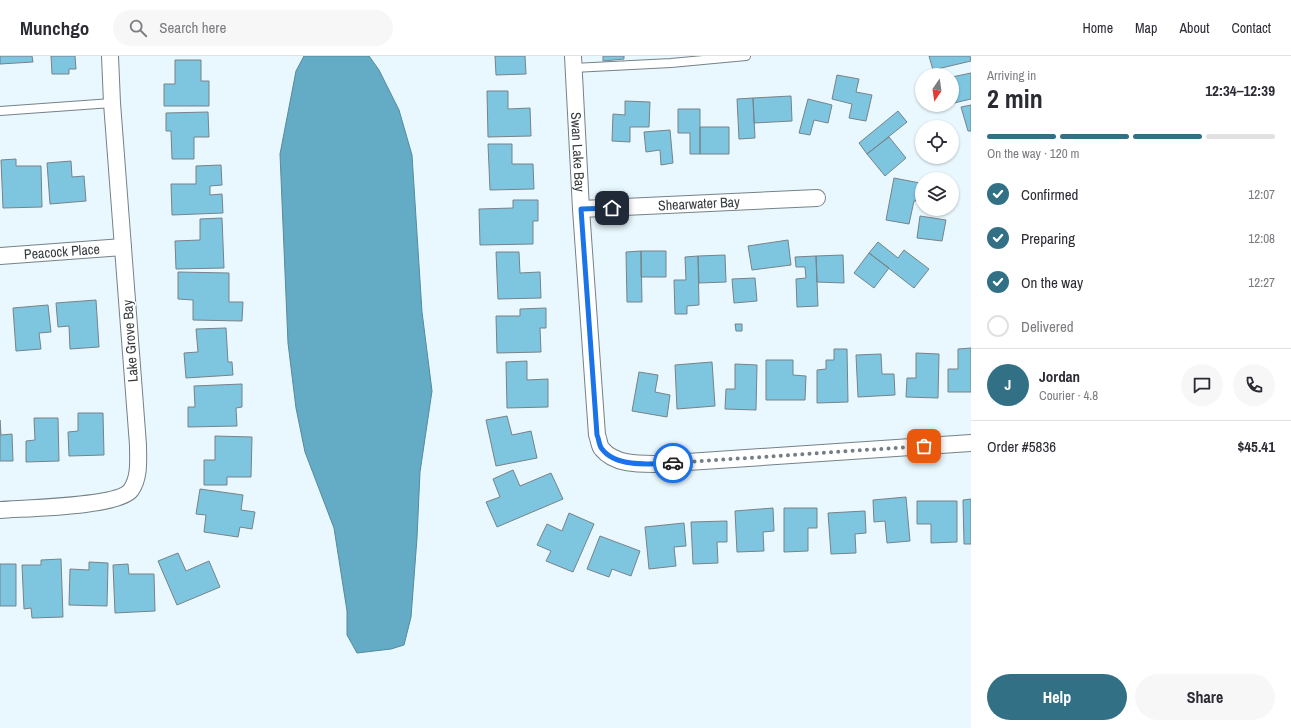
<!DOCTYPE html>
<meta charset="utf-8">
<style>
body{margin:0;font-family:"Archivo Narrow",sans-serif;background:#f7f7f7;color:#2b2b33;height:100vh;display:flex;flex-direction:column;font-size:15px;white-space:nowrap}
*{box-sizing:border-box;margin:0}
p{font-size:13px;color:#7c7c81}
.icon{flex:none;width:22px;height:22px;fill:none;stroke:currentColor;stroke-width:2;stroke-linecap:round;stroke-linejoin:round}
.map{position:relative;flex:1;overflow:hidden}
.details{display:flex;flex-direction:column;background:#fff;width:320px}
.details>*{flex:none}
.needle{width:26px;rotate:193deg}
.fabs{position:absolute;left:915px;top:12px;display:grid;gap:8px}
.fabs a{display:grid;place-items:center;width:44px;height:44px;border-radius:50%;background:#fff;box-shadow:0 1px 3px #0004;font-size:20px}
.pin{position:absolute;display:grid;place-items:center;width:34px;height:34px;color:#fff;margin:-17px;border-radius:8px;box-shadow:0 2px 6px #0006}
.courier{position:absolute;display:grid;place-items:center;width:40px;height:40px;margin:-20px;border:3px solid #1a73e8;border-radius:50%;background:#fff;color:#222;box-shadow:0 1px 5px #0007}
.headline em{font-style:normal;font-weight:700}
.headline div{display:flex;flex-direction:column-reverse}
.headline{display:flex;align-items:center;justify-content:space-between;height:68px;padding:0 16px}
h1{font-size:26px;font-weight:700;line-height:30px}
.bar{display:grid;grid-template-columns:repeat(4,1fr);gap:6px 4px;align-content:center;height:48px;padding:0 16px}
.bar i{height:5px;border-radius:3px;background:#e1e1e2}
.bar .on{background:#327086}
.bar p{grid-column:span 4}
.line{display:flex;align-items:center;gap:10px;padding:0 16px;border-top:1px solid #e1e1e2}
.line div{flex:1}
.round{display:grid;place-items:center;flex:none;width:42px;height:42px;border-radius:21px;background:#f7f7f7}
ol{padding:0 16px;list-style:none}
li{display:flex;align-items:center;gap:12px;height:44px}
li p{margin-inline-start:auto}
li .icon{padding:4px;border-radius:50%;background:#327086;color:#fff;stroke-width:4}
li:last-child{color:#7c7c81}
li i{width:22px;height:22px;border:2px solid #e1e1e2;border-radius:50%}
.cta{display:flex;gap:8px;margin-top:auto;padding:8px 16px}
.cta a{flex:1;height:46px;border-radius:24px;background:#327086;color:#fff;font-size:16px;font-weight:700;line-height:46px;text-align:center}
.cta a+a{background:#f7f7f7;color:#2b2b33}
header{display:flex;align-items:center;gap:24px;box-sizing:border-box;height:56px;padding:0 20px;background:#fff;border-bottom:1px solid #e1e1e2}
header strong{font-size:19px}
nav{display:flex;gap:22px;margin-inline-start:auto;font-size:14px}
.search{width:280px;height:36px;background:#f7f7f7;display:flex;align-items:center;gap:10px;box-sizing:border-box;padding:0 14px;border-radius:22px;color:#7c7c81;font-size:15px}
main{display:flex;flex:1;min-height:0}
.map>svg:first-child{display:block}
.water{fill:#64abc5;stroke:#568a9d}
.building{fill:#7ec5e0;stroke:#768389}
.lines{fill:none;stroke-linecap:round;stroke-linejoin:round}
.service-casing{stroke:#758287;stroke-width:10}
.minor-casing{stroke:#758287;stroke-width:18}
.service{stroke:#fff;stroke-width:8}
.minor{stroke:#fff;stroke-width:16}
.done{stroke:#757e82;stroke-width:4;stroke-dasharray:0 7.2}
.route{stroke:#1a73e8;stroke-width:5}
.labels{text-anchor:middle;dominant-baseline:central;stroke-width:3;stroke-linejoin:round;paint-order:stroke}
.street-label{font-size:14px;fill:#373d3f;stroke:#fff}
</style>
<header>
<strong>Munchgo</strong>
<div class="search"><svg class="icon" aria-label="search" viewBox="0 0 24 24"><circle cx="10" cy="10" r="6"/><path d="M15 15l6 6"/></svg>Search here</div>
<nav><a>Home</a><a>Map</a><a>About</a><a>Contact</a></nav>
</header>
<main>
<div class="map">
<svg width="971" height="672" viewBox="0 0 971 672">
<rect width="100%" height="100%" fill="#e9f8fe"/>
<path class="water" d="M304,0h65l10,14 20,40 13,45 10,157 10,79 -12,81 -3,66 -6,79 -7,28 -13,4 -34,4 -10,-18v-24l-13,-83 -29,-76 -9,-44 -8,-65 -8,-189 16,-83z"/>
<path class="building" d="M0,0h32l1,6 -33,2z
M51,0h24l1,13h-7v5h-17z
M495,0h30l1,18 -30,1z
M603,0h21v3l-21,2z
M929,0h41l1,5 -38,9z
M175,4h26v21h8v25h-45v-22h11z
M971,17v26l-17,4 -2,-9v-17z
M837,19l22,4 -3,13 16,3 -6,26 -17,-3 3,-14 -20,-5z
M487,35h21v18l22,-1 1,28 -43,1z
M791,40l1,25 -38,2 -1,-25z
M753,42l2,40 -16,1 -2,-40z
M808,43l24,6 -4,18 -14,-3 -4,15 -11,-2z
M625,45l25,1 -1,25h-19v15l-18,-1 1,-27 12,1z
M971,49v26h-3l-7,-24z
M678,53h22v45h-10v-21h-12z
M898,55l9,11 -40,32 -8,-11z
M208,56l1,25h-15v22h-22l-1,-28h-5v-18z
M700,71h29v27h-29z
M670,74l3,33 -12,2 -1,-15 -14,2 -2,-20z
M889,81l17,21 -21,18 -18,-22z
M488,88h24v20h21l1,25 -44,1z
M16,103v7h25l1,41 -39,1 -2,-48z
M71,105l1,16 12,-1 2,25 -36,3 -3,-41z
M221,109l1,20 -12,1v9l12,-1 1,19 -51,2 -1,-31h25v-18z
M894,122l26,5 -4,18h-2l-5,23 -23,-4z
M513,144h25v21h-5v23l-53,1 -1,-36 34,-1z
M920,160l26,4 -4,21 -25,-3z
M222,162l2,50 -48,1 -1,-28 25,-1v-21z
M788,184l3,25 -39,5 -4,-24z
M878,186l20,16 6,-8 25,19 -15,19 -45,-35z
M641,195l1,51h-15l-1,-50z
M641,195h25v26h-25z
M496,196h23l1,21 20,-1 1,26 -43,1z
M869,197l20,15 -15,20 -20,-15z
M725,199l1,27 -27,1 -1,-27z
M843,199l1,28 -27,-1 -1,-26z
M698,200l1,49 -12,1v8h-12l-1,-34h12l-1,-23z
M816,200l2,50 -21,1 -1,-28 10,-1 -1,-11h-9l-1,-10z
M178,216l51,1v29h14l-1,19 -49,-1v-20l-15,-1z
M755,222l2,23 -23,2 -2,-24z
M96,244l3,47 -29,2 -1,-23 -11,1 -2,-24z
M48,249l3,27 -12,1 2,16 -25,2 -3,-43z
M546,252v20h-6l1,24 -44,1 -1,-37h24v-7z
M735,268h7v7h-6z
M226,272l2,34h4l1,13 -47,3 -2,-25 14,-1 -2,-23z
M971,292v44h-23v-23h10v-20z
M834,293h13l1,53 -31,1v-33l9,-1v-9h8z
M916,297l23,1 -1,44 -32,-1 1,-19h9z
M881,298l1,20h12l1,21 -37,2 -2,-42z
M766,304h27v15l13,1 -1,24h-39z
M527,305v19l21,-1v28l-41,1 -1,-46z
M712,306l3,44 -38,3 -2,-44z
M735,308l22,1 -1,45 -31,-1 1,-20h9z
M639,316l19,3 -3,17 15,3 -3,22 -35,-6z
M242,328v23l-6,1 1,18 -49,1v-20h7l-1,-21z
M78,357h25l1,42 -35,1 -1,-24 10,-1z
M507,360l5,19 19,-4 6,27 -41,8 -10,-46z
M34,362h24l1,43 -33,1v-21l9,-1z
M0,364l1,15 11,-1 1,27h-13z
M215,380l37,1 -1,40h-24v8h-23v-25h11z
M513,414l7,16 31,-13 12,26 -66,28 -11,-25 14,-5 -7,-18z
M200,433l43,6 -2,15 14,2 -3,17 -12,-2 -2,10 -34,-5 2,-17 -10,-1z
M906,441l4,44 -23,2 -2,-22 -11,1 -1,-22z
M971,443v45h-7l-1,-44z
M917,445h40v41l-26,1v-19h-14z
M773,452l1,23 -11,1 1,19 -27,1 -2,-41z
M784,452h33v20h-9v23l-24,1z
M865,455l1,22 -11,1 1,19 -25,1 -3,-41z
M569,457l25,11 -21,48 -27,-11 5,-10 -14,-6 10,-21 15,7z
M727,465v21h-10l1,21 -25,1 -2,-42z
M684,467l2,23 -12,1 2,19 -27,3 -4,-42z
M600,480l40,15 -9,25 -19,-7 -3,8 -22,-8z
M178,497l8,18 23,-10 11,26 -43,18 -19,-44z
M61,503l2,58 -31,1 -1,-10 -7,1 -2,-44h19v-5z
M89,506l19,1 -1,43 -38,-1 1,-36 19,1z
M0,508h16v42h-16z
M128,508l1,10h25l1,37 -40,2 -2,-48z"/>
<g class="lines">
<defs>
<path id="service" d="M573,12l98,-5 75,-7
M0,55l112,-8"/>
<g id="minor">
<path id="s1" d="M573,0l8,153 16,226c2,4 2,11 5,14 13,16 38,15 56,15l313,-21"/>
<path id="s2" d="M581,153l236,-11"/>
<path id="s3" d="M0,200l123,-9"/>
<path d="M0,454c23,-2 119,-3 131,-20 9,-13 7,-30 7,-45l-26,-342 -2,-47"/>
</g>
</defs>
<use href="#service" class="service-casing"/>
<use href="#minor" class="minor-casing"/>
<use href="#service" class="service"/>
<use href="#minor" class="minor"/>
</g>
<g class="lines">
<path class="done" d="M673,407l251,-17"/>
<path class="route" d="M612,152l-31,1 16,226c2,4 2,11 5,14 14,19 50,15 71,14"/>
</g>
<g class="labels">
<g class="street-label">
<text stroke="none"><textPath href="#s1" startOffset="96">Swan Lake Bay</textPath></text>
<text stroke="none"><textPath href="#s2" startOffset="118">Shearwater Bay</textPath></text>
<text stroke="none"><textPath href="#s3" startOffset="62">Peacock Place</textPath></text>
<text transform="translate(130 285) rotate(-94)">Lake Grove Bay</text>
</g>
</g>
</svg>
<div class="fabs">
<a><svg class="needle" viewBox="-14 -14 28 28"><path d="M0-13l5 13h-10z" fill="#e53935"/><path d="M0 13l5-13h-10z" fill="#7c7c81"/></svg></a>
<a><svg class="icon" aria-label="locate" viewBox="0 0 24 24"><circle cx="12" cy="12" r="6"/><path d="M12 2v4M12 18v4M2 12h4M18 12h4"/></svg></a>
<a><svg class="icon" aria-label="layers" viewBox="0 0 24 24"><path d="M12 4l9 5-9 5-9-5zM3 14l9 5 9-5"/></svg></a>
</div>
<div class="pin" style="left:924px;top:390px;background:#ea580c"><svg class="icon" aria-label="bag" viewBox="0 0 24 24"><path d="M5 8h14l-1 12H6zM9 8a3 3 0 0 1 6 0"/></svg></div>
<div class="pin" style="left:612px;top:152px;background:#1f2937"><svg class="icon" aria-label="home" viewBox="0 0 24 24"><path d="M3 11l9-7 9 7M6 9v11h12V9"/></svg></div>
<div class="courier" style="left:673px;top:407px"><svg class="icon" aria-label="car" viewBox="0 0 24 24"><path d="M5 17H2v-5l4-1 3-4h7l3 4 3 1v5h-3M9 17h6M6 11h13"/><circle cx="7" cy="17" r="2"/><circle cx="17" cy="17" r="2"/></svg></div>
</div>
<section class="details">
<div class="headline"><div><h1>2 min</h1><p>Arriving in</p></div><em>12:34–12:39</em></div>
<div class="bar"><i class="on"></i><i class="on"></i><i class="on"></i><i></i><p>On the way · 120 m</p></div>
<ol>
<li><svg class="icon" aria-label="check" viewBox="0 0 24 24"><path d="M5 12l5 5 9-10"/></svg>Confirmed<p>12:07</p></li>
<li><svg class="icon" aria-label="check" viewBox="0 0 24 24"><path d="M5 12l5 5 9-10"/></svg>Preparing<p>12:08</p></li>
<li><svg class="icon" aria-label="check" viewBox="0 0 24 24"><path d="M5 12l5 5 9-10"/></svg>On the way<p>12:27</p></li>
<li><i></i>Delivered</li>
</ol>
<div class="line" style="height:72px"><b class="round" style="background:#327086;color:#fff">J</b><div><b>Jordan</b><p>Courier · 4.8</p></div><a class="round"><svg class="icon" aria-label="chat" viewBox="0 0 24 24"><path d="M4 5h16v11H9l-5 4z"/></svg></a><a class="round"><svg class="icon" aria-label="phone" viewBox="0 0 24 24"><path d="M5 4h4l2 5-3 2q2 4 5 5l2-3 5 2v4C11 20 4 13 5 4z"/></svg></a></div>
<div class="line" style="height:52px"><div>Order #5836</div><b>$45.41</b></div>
<div class="cta"><a>Help</a><a>Share</a></div>
</section>
</main>
